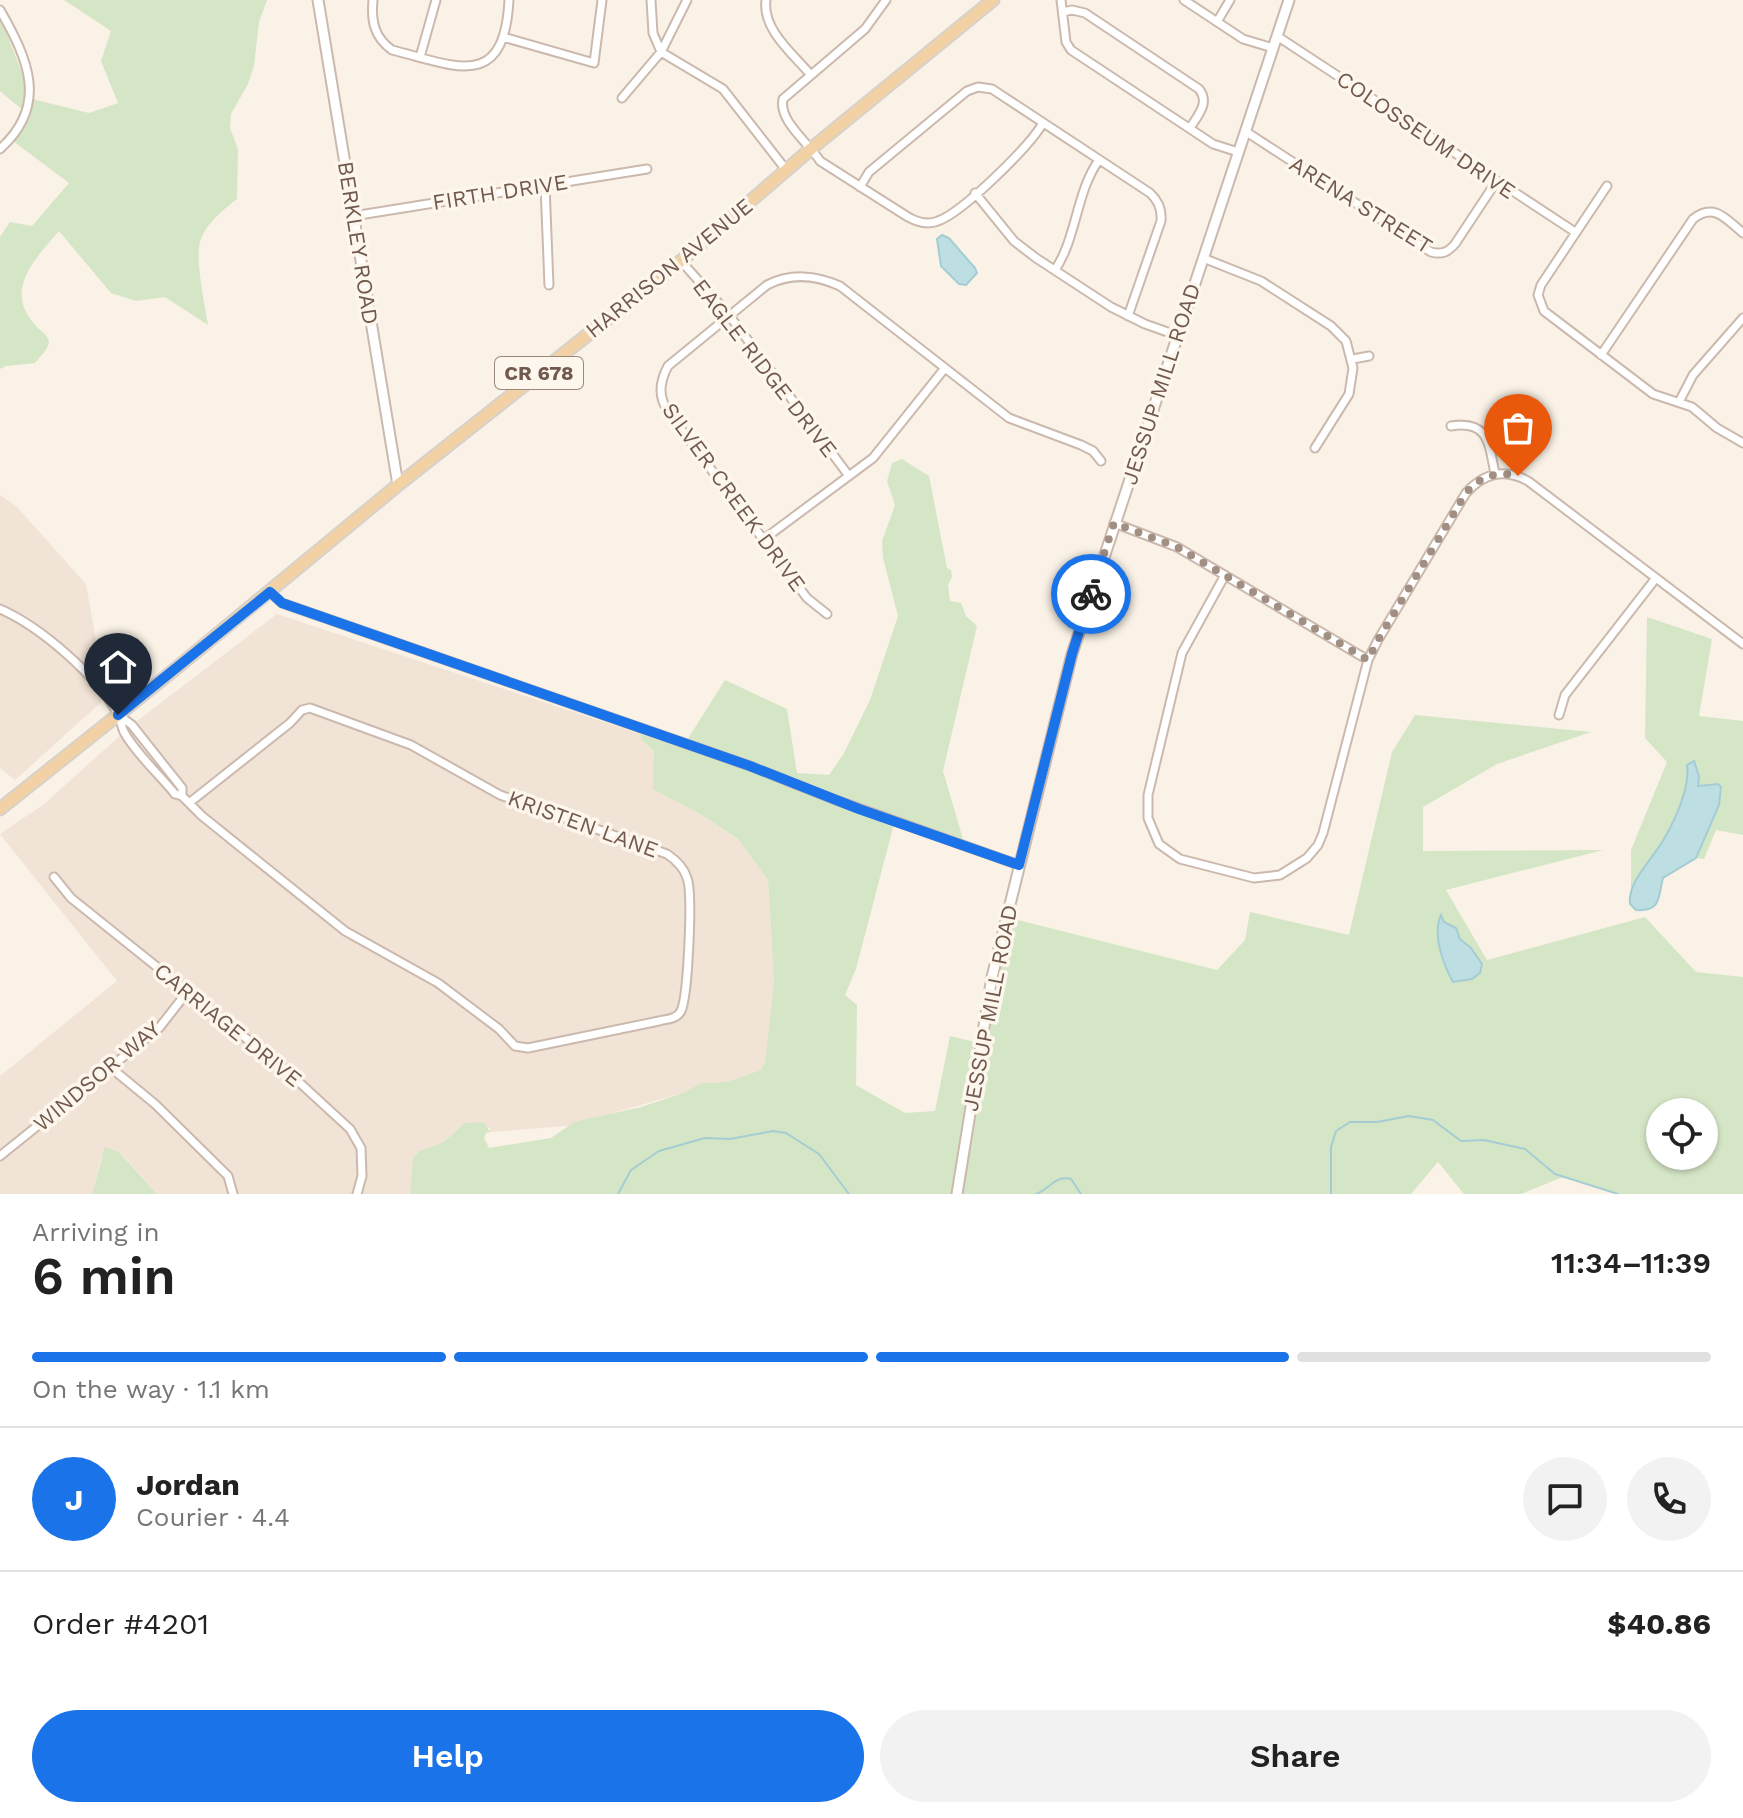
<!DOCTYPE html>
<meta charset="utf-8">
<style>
body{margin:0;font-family:"Work Sans",sans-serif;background:#f2f2f2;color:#222;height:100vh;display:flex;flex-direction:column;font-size:30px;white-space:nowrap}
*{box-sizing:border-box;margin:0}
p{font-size:26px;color:#767676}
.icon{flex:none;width:44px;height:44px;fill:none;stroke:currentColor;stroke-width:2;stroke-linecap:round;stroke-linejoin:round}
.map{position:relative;height:1194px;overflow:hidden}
.side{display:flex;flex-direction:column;background:#fff;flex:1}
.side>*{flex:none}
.fabs{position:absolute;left:1646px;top:1098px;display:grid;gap:16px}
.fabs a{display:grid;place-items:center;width:72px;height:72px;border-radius:50%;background:#fff;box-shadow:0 2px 6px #0004;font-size:40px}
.pin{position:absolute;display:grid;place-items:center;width:68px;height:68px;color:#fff;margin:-82px -34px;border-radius:50% 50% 50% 0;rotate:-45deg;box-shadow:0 0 8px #0007}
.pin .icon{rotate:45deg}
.courier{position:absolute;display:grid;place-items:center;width:80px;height:80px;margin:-40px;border:6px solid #1a73e8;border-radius:50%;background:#fff;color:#222;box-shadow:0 2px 10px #0007}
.head em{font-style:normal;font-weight:600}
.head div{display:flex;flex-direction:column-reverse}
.head{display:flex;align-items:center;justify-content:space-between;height:136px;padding:0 32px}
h1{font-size:52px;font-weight:600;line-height:60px}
.bar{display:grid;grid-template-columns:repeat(4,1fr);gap:12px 8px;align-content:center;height:96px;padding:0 32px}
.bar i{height:10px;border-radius:6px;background:#e0e0e0}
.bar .active{background:#1a73e8}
.bar p{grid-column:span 4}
.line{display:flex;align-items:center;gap:20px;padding:0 32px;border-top:2px solid #e0e0e0}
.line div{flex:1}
.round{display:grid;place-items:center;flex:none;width:84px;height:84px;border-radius:42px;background:#f2f2f2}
.button{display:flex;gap:16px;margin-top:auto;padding:16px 32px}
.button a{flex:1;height:92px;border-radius:48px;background:#1a73e8;color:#fff;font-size:32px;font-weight:600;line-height:92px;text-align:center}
.button a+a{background:#f2f2f2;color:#222}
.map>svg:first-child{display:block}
.residential{fill:#f1e3d6}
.green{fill:#d5e6c6;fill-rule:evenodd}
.water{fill:#bddee2;stroke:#a4cdd3;stroke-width:2}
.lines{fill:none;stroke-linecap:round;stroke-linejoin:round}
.stream{stroke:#a4cdd3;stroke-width:2}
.minor-casing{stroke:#cbb9ae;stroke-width:11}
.tertiary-casing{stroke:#cbb9ae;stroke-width:13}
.primary-casing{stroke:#d7d1cd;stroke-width:15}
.minor{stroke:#fff;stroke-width:7}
.tertiary{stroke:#fff;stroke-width:9}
.primary{stroke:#f2d2a5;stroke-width:11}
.done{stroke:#a18f83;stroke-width:8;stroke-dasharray:0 14.4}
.route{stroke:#1a73e8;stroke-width:10}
.labels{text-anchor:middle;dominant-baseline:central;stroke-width:7;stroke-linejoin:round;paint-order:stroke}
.shield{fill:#fdf6ec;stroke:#9b887d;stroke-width:2}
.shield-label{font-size:20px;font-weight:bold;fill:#71594e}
.street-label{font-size:22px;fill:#71594e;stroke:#fdf6ec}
</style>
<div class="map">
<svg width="1743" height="1194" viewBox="0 0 1743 1194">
<rect width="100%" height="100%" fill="#faf2e6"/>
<path class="residential" d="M0,495l16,11 70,78 20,114 -91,82 -15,-12z
M277,614l363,120 1,6 13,11 43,61 41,27 30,41 6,101 -9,81 -4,8 -35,12 -25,1 -18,10 -116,33 -77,6v-4l-25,-4 -21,18 -25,9 -6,7 -3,36h-253l-36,-41 -19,3 -10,38h-92v-118l117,-95 -117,-147 44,-30 88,-79z"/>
<path class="green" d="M64,0h203l-8,22 -5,44 -6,18 -17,30 -1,14 8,21 -1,50c-14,11 -31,24 -37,43 -5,18 5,63 8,83l-43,-28 -29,4 -25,-8 -52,-62c-26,30 -57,61 -21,97 4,4 11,8 11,15 -1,6 -10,15 -14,20l-29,3 -6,3v-132l10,-15 22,4 37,-43 -56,-42 12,-29 -25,-21v-75l32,83 57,14 29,-10 -17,-42 10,-30z
M902,459l27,17 18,92 4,2 1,7 -4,8 2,16 11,2 5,13 11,10 -34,145 20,68 -67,-23 -40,153 -11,26 12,10 -1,80 49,28 30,-2 15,-75 29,7 27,-126 211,53 28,-30 5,-28 99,23 43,-183 23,-37 176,17 -94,32 -74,43v44l180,-1 -157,40 41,70 158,-43 51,55 47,5v217h-123l-57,-17 -42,17h-57l-26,-32 -27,32h-1001l3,-36 6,-7 25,-9 21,-19 19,-1 6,10 -4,1 -2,5 5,10 62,-10 23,-16 67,-15 42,-14 18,-10 25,-1 35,-12 4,-8 9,-81 -6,-101 -30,-41 -41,-27 -44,-23 1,-38 -13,-11 -1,-6 42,14 43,-68 62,29 10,64 32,2 15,-22 26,-53 28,-84 -15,-58 -1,-17 13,-36 -8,-24 5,-18zM1660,1112h44v44h-44z
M1647,617l65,22 -13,77 44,5v114l-27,-5 -12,29 -8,-1 23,-53 3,-16 -4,-5 -20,2 -11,-19c7,32 -38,95 -56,122v-39l36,-88 -22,-24z
M105,1147l15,6 37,41h-65z"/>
<path class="water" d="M942,235l7,3 26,30 2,5 -11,12 -7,-1 -18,-18 -4,-27z
M1694,761l5,15 -1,10 20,-2 3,3 -2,18 -23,53 -33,20c-5,18 -1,34 -27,32l-6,-6c-3,-23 25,-47 35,-67 11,-19 25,-50 22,-72z
M1441,915l3,7 12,6 4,11 11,9 11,16 -2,9 -8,6 -19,3c-10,-18 -21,-48 -12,-67z"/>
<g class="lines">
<path class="stream" d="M618,1194l13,-24 28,-19 46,-13 25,1 43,-8 13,2 33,21 30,40
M1036,1194c14,-5 19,-19 35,-15l10,15
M1331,1194v-47l5,-16 14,-9h27l32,-6 24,4 28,21 23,-1 41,9 30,25 63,20"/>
<defs>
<path id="minor" d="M373,0c-2,21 1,37 19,50 64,16 112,42 117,-50
M651,0l2,33 8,19 26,-52
M766,0c-4,29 26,53 44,74
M886,0l-21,29 -82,70c-5,22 27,45 37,62l88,56c9,5 20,8 30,4 25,-9 91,-74 105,-98
M1061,0l5,42 5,8 142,94 25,8
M1184,0l59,39 30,9
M0,10c28,49 49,95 0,139
M1063,12l9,-2 13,3 114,76c11,14 -1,26 -9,39
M1217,22l13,-22
M1277,36l298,196
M503,37l91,26 8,-63
M420,57l16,-57
M622,98l39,-46 62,37 64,82
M1245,131l186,121c11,3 17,0 24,-8l41,-62
M545,185l4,100
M1607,186l-66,99 -3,10 6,16 109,83 39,13 25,21 26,15
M860,187l9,-15 98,-81 11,-4 14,2 158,104c9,8 12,17 11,28l-33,95
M975,193l39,48 22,17 75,49 34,17 31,11
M353,216l294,-47
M1203,258l58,23 70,45 15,15 7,27 -4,26 -34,54
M681,261l48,54 120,161
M1055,270c22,-33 21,-78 44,-110
M1601,355l92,-136c21,-17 33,0 50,14
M1353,359l16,-3
M1679,402l14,-27 50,-57
M1451,426c38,-6 38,18 44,48
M1114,523l63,24 191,113
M764,539l109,-81 72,-90
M1225,575l-43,78 -34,142v23l11,26 21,15 74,19 26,-3 27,-17 11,-13 5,-12 45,-173 10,-20 88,-147c18,-20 38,-25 62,-12l215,163
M270,592l12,11 468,163 83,33 186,66
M0,609c41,18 96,66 118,105 3,6 3,12 6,18 12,22 35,42 51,62l7,2 7,7 101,-80 12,-13 8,-2 101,37 89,50 167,59c9,6 17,14 20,24 6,15 1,118 -6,133 -4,8 -14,8 -22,10l-131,27 -13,-2 -16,-17 -61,-46 -93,-52 -143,-115 -13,-13
M827,614l-20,-16 -138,-185c-11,-16 -10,-30 -1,-47l99,-81c23,-12 49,-10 73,1l169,132 72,27 12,6 8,10
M1559,715l6,-20 91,-117
M120,716l12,9 50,63v8
M54,877l17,21 217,174 62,57 11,19 1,28 -5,18
M110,1067l45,37 73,72 5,18
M0,1156l159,-128 29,-37"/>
<path id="tertiary" d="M318,0l80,485
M957,1194l35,-217 80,-323 217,-654"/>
<path id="primary" d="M0,809l168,-134 230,-190 283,-224 131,-113 181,-148"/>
</defs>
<use href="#minor" class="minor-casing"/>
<use href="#tertiary" class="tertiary-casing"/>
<use href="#primary" class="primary-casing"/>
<use href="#minor" class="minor"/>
<use href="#tertiary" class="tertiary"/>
<use href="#primary" class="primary"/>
</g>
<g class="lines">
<path class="done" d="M1091,594l23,-71 63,24 191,113 10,-20 88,-147c15,-17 30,-22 52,-17"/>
<path class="route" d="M118,715l152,-123 12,11 468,163 109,43 160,56 53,-211 19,-60"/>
</g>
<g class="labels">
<rect class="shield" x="495" y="357" width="88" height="32" rx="6"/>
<g class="shield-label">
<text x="539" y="373">CR 678</text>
</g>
<g class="street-label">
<text transform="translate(1426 135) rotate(34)">COLOSSEUM DRIVE</text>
<text transform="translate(500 192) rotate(-9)">FIRTH DRIVE</text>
<text transform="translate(1361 205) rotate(32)">ARENA STREET</text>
<text transform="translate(358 243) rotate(81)">BERKLEY ROAD</text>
<text transform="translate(669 268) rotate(-39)">HARRISON AVENUE</text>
<text transform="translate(765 368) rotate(52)">EAGLE RIDGE DRIVE</text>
<text transform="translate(1161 384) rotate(-72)">JESSUP MILL ROAD</text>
<text transform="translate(734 497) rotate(54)">SILVER CREEK DRIVE</text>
<text transform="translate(583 824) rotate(20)">KRISTEN LANE</text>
<text transform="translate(990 1008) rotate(-79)">JESSUP MILL ROAD</text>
<text transform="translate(228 1025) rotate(39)">CARRIAGE DRIVE</text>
<text transform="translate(97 1076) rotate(-40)">WINDSOR WAY</text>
</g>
</g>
</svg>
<div class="fabs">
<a><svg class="icon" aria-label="locate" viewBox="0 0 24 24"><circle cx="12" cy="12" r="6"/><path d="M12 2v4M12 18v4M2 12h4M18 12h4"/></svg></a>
</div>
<div class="pin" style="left:1518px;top:476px;background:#ea580c"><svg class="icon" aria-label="bag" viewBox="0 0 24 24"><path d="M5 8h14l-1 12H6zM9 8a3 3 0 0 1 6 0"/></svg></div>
<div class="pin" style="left:118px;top:715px;background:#1f2937"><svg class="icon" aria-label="home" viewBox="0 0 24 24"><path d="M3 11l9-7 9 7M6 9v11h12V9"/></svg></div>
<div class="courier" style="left:1091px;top:594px"><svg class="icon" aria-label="bike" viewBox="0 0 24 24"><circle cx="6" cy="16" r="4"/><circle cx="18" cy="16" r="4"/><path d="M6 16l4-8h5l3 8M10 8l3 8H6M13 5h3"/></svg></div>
</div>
<section class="side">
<div class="head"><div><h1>6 min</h1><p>Arriving in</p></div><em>11:34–11:39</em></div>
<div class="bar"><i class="active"></i><i class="active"></i><i class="active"></i><i></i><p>On the way · 1.1 km</p></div>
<div class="line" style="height:144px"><b class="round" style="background:#1a73e8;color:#fff">J</b><div><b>Jordan</b><p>Courier · 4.4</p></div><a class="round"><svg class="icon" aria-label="chat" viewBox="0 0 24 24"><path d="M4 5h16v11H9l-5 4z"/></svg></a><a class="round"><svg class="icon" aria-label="phone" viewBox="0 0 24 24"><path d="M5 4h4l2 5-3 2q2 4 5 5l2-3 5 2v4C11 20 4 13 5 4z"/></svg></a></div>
<div class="line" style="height:104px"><div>Order #4201</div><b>$40.86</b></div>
<div class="button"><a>Help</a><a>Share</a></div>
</section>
